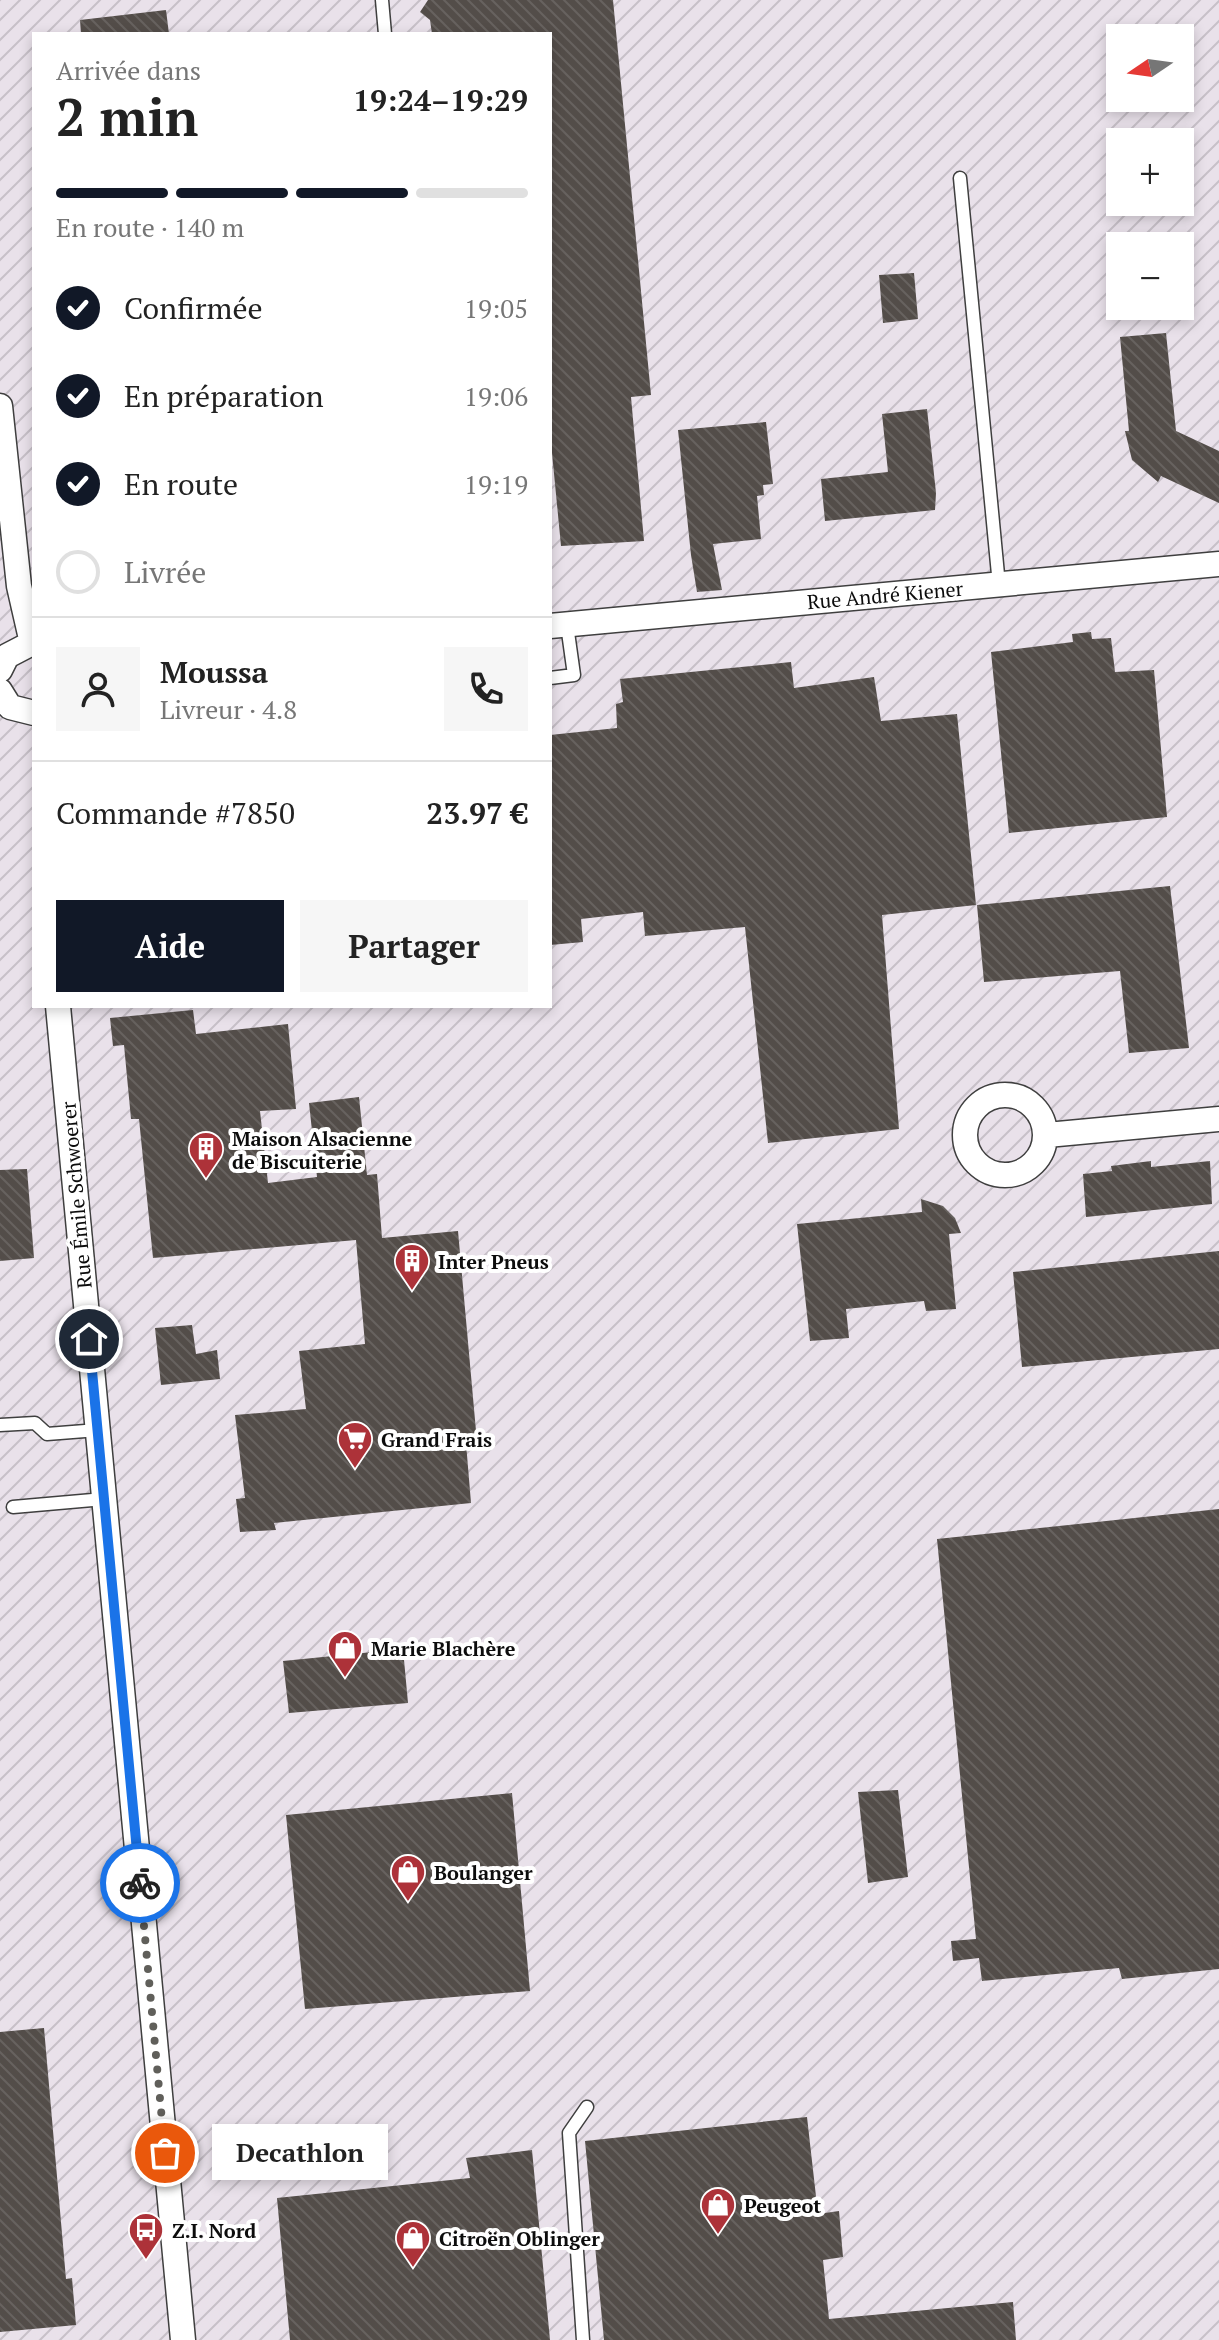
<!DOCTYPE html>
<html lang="fr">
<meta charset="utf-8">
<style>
body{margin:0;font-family:"PT Serif",serif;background:#f6f6f6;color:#222;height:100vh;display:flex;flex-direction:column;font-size:30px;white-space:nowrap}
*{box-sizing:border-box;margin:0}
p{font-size:26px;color:#767676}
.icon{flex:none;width:44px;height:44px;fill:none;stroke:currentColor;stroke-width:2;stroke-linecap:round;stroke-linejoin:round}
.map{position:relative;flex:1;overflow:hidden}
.side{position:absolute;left:32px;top:32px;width:520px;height:976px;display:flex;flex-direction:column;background:#fff;border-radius:0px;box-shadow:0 4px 12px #0003}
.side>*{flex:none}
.needle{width:52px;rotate:257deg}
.controls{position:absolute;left:1106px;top:24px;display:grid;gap:16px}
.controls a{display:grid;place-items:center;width:88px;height:88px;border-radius:0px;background:#fff;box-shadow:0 4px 12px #0003;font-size:40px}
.pin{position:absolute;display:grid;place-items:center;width:68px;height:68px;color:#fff;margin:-34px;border:4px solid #fff;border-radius:50%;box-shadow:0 2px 8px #0007}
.courier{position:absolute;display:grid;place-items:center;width:80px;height:80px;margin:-40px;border:6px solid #1a73e8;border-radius:50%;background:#fff;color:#222;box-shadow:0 2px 10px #0007}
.bubble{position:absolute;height:56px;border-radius:0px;background:#fff;box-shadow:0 4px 12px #0003;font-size:26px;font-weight:700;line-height:56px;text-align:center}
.overview em{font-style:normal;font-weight:700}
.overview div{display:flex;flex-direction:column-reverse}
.overview{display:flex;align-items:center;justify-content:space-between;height:136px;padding:0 24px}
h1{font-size:52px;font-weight:700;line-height:60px}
.bar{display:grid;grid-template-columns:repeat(4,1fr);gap:12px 8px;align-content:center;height:96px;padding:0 24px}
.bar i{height:10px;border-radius:6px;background:#e0e0e0}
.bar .active{background:#111827}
.bar p{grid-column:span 4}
.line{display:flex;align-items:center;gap:20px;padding:0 24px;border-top:2px solid #e0e0e0}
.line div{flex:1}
.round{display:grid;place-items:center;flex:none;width:84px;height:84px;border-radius:0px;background:#f6f6f6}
ol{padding:0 24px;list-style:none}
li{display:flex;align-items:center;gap:24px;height:88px}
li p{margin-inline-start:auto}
li .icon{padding:8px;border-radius:50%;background:#111827;color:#fff;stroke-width:4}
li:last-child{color:#767676}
li i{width:44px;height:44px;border:4px solid #e0e0e0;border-radius:50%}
.action{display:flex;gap:16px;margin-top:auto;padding:16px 24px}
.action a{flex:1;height:92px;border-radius:0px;background:#111827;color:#fff;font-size:32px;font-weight:700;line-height:92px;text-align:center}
.action a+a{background:#f6f6f6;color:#222}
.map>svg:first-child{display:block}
.industrial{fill:url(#industrial-furrows);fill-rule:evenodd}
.building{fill:url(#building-back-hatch)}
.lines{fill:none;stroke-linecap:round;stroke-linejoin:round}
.lane-casing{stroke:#3f3f3f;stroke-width:15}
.street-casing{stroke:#3f3f3f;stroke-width:27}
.lane{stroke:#fff;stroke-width:12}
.street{stroke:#fff;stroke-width:24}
.done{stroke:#605f5a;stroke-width:8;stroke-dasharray:0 14.4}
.route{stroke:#1a73e8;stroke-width:10}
.labels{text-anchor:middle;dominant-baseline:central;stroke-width:8;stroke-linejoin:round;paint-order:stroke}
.street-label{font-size:20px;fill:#0c0c0c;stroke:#fff}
.poi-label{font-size:20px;font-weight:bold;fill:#0c0c0c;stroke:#fff;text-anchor:start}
</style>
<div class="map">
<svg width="1219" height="2340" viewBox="0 0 1219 2340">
<defs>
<pattern id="industrial-furrows" width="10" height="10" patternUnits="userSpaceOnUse" patternTransform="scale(2)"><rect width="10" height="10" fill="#e9e1ea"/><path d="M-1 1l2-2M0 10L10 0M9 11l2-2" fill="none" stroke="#c7c0c8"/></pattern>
<pattern id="building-back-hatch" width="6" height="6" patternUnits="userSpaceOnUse" patternTransform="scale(2)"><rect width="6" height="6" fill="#534d49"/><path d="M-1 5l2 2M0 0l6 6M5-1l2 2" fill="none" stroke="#67625f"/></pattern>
</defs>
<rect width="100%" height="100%" fill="#fdfaec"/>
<path class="industrial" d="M0,0h1219v2340h-1219zM34,34h516v972h-516zM1120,38h60v60h-60zM1120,142h60v60h-60zM1120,246h60v60h-60z"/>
<path class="building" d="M428,0h185l38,395 -20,2 13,144 -83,5 -11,-114v-398h-118l-2,-14 -10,-8z
M166,10l3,24h-88l-1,-14z
M914,273l4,46 -35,4 -4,-48z
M1166,333l10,98 43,20v52l-58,-27 -3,6 -26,-22 -7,-29h4l-9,-94z
M927,409l9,84 -1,17 -110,11 -4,-42 67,-7 -6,-58z
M766,422l7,62 -10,1 1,10 -7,1 4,43 -48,5 9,46 -25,2 -6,-37 -13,-125z
M1091,632l1,7 19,-1 4,34 39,-2 13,147 -158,16 -18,-181 82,-10 -1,-8z
M791,662l3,26 80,-11 7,44 76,-7 19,191 -94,10 17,214 -131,14 -23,-216 -100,9 -2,-24 -62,7 2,23 -33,3v-210l67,-7 -1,-24 7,-2 -3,-23z
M1170,886l19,162 -60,5 -9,-82 -136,11 -7,-77z
M193,1010l3,24 92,-10 8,85 -36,2 8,72 49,-6 -8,-74 50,-6 8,78 10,-1 5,64 76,-7 19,211 -11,1 5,60 -197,20 2,7 -36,2 -4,-33 9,-1 -10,-83 71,-6 -7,-58 66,-7 -9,-104 -203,18 -14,-139h-8l-7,-74 -11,1 -3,-28z
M1151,1161v6l59,-6 2,43 -126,13 -3,-43 29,-3 -1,-5z
M27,1169l7,89 -34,3v-91z
M921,1199l22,7 12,12 6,15 -12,1 7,75 -30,2 -2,-10 -78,8 3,29 -39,3 -13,-117 125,-12z
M1219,1251v98l-197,18 -9,-95z
M192,1325l4,29 21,-4 3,29 -59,6 -6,-57z
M1219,1509v460l-97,10 -3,-11 -137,13 -3,-23 -26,3 -2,-20 25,-2 -39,-400z
M403,1649l5,54 -119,10 -6,-52z
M898,1790l10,87 -40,6 -10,-91z
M512,1793l18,198 -225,18 -19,-194z
M44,2028l22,251 6,-1 4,47 -76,7v-300z
M807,2117l11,97 21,-3 4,46 -20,3 6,59 184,-17 3,38h-412l-19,-199z
M532,2150l18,190h-260l-13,-142 193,-20 -4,-20z"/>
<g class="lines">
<defs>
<path id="lane" d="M382,0l3,34
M960,178l39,407
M550,678l24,-3 -7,-50
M0,1425l35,-2 12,11 51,-4
M13,1507l91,-8
M583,2340l-14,-207 18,-26"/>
<path id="street" d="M0,406l19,180 13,57
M550,626l669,-62
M0,670l7,-14 25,-13 2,1
M0,691l10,16 24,6
M58,1006l125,1334
M965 1135a40 40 0 1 1 80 0a40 40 0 1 1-80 0Z
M1047,1135l172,-16"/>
</defs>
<use href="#lane" class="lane-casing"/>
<use href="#street" class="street-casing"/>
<use href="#lane" class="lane"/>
<use href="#street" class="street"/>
</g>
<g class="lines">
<path class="done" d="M140,1883l25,270"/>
<path class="route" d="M89,1339l51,544"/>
</g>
<defs>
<symbol id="building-pin" viewBox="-11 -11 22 30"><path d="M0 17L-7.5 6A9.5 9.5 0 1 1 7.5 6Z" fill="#ad3239" stroke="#fff"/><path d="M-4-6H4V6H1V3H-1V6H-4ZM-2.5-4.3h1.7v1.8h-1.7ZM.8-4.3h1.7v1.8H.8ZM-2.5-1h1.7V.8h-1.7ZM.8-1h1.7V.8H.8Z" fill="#fff"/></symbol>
<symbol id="supermarket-pin" viewBox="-11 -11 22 30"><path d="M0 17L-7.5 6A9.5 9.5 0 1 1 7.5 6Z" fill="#ad3239" stroke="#fff"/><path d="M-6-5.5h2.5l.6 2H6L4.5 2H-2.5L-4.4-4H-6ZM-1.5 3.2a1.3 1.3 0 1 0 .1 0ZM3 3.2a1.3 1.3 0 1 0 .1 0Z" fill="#fff"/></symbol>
<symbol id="shop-pin" viewBox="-11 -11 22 30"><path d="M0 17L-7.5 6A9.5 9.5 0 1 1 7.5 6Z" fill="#ad3239" stroke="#fff"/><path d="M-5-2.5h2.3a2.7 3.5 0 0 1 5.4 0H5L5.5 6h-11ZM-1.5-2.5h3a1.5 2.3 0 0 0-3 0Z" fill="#fff"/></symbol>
<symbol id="bus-pin" viewBox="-11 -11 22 30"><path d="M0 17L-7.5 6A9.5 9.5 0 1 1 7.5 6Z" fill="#ad3239" stroke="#fff"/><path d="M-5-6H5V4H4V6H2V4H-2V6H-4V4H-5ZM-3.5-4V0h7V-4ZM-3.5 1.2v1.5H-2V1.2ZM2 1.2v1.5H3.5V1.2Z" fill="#fff"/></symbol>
</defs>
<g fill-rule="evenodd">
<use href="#building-pin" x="186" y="1129" width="40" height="54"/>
<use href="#building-pin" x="392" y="1241" width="40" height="54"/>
<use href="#supermarket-pin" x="335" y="1419" width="40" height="54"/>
<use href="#shop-pin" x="325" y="1628" width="40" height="54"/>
<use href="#shop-pin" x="388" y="1852" width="40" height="54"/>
<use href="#shop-pin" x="698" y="2185" width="40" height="54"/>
<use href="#bus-pin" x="126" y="2210" width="40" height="54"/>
<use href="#shop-pin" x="393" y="2218" width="40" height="54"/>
</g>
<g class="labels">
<g class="street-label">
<text transform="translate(885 595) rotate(-5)">Rue André Kiener</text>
<text transform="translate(76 1195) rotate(-95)">Rue Émile Schwoerer</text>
</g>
<g class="poi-label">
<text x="232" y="1138">Maison Alsacienne<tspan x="232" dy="23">de Biscuiterie</tspan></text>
<text x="438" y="1261">Inter Pneus</text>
<text x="381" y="1439">Grand Frais</text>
<text x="371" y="1648">Marie Blachère</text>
<text x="434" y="1872">Boulanger</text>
<text x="744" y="2205">Peugeot</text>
<text x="172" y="2230">Z.I. Nord</text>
<text x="439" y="2238">Citroën Oblinger</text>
</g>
</g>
</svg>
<div class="controls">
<a><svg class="needle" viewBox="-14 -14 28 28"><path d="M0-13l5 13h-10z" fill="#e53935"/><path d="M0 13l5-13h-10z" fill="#767676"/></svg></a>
<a>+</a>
<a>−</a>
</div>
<div class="pin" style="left:165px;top:2153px;background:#ea580c"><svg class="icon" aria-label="bag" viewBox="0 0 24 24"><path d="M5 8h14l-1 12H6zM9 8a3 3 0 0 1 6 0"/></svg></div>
<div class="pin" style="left:89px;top:1339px;background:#1f2937"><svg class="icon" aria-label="home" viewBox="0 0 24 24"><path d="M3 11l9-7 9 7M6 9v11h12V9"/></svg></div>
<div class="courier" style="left:140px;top:1883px"><svg class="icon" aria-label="bike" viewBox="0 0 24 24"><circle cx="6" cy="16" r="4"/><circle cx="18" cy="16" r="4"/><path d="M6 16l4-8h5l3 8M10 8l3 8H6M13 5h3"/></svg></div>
<div class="bubble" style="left:212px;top:2124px;width:176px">Decathlon</div>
<section class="side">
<div class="overview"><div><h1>2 min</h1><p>Arrivée dans</p></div><em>19:24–19:29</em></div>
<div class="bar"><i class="active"></i><i class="active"></i><i class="active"></i><i></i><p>En route · 140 m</p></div>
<ol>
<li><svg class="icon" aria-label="check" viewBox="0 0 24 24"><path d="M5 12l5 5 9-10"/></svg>Confirmée<p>19:05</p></li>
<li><svg class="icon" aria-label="check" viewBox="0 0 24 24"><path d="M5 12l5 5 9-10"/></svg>En préparation<p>19:06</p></li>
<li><svg class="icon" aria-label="check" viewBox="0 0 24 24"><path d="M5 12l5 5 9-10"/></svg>En route<p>19:19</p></li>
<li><i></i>Livrée</li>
</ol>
<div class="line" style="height:144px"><a class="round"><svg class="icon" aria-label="person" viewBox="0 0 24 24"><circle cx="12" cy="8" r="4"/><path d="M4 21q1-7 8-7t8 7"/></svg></a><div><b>Moussa</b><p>Livreur · 4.8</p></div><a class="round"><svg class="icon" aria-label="phone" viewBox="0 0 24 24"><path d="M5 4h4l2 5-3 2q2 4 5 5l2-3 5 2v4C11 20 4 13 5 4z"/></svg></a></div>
<div class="line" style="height:104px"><div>Commande #7850</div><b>23.97 €</b></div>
<div class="action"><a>Aide</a><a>Partager</a></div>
</section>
</div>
